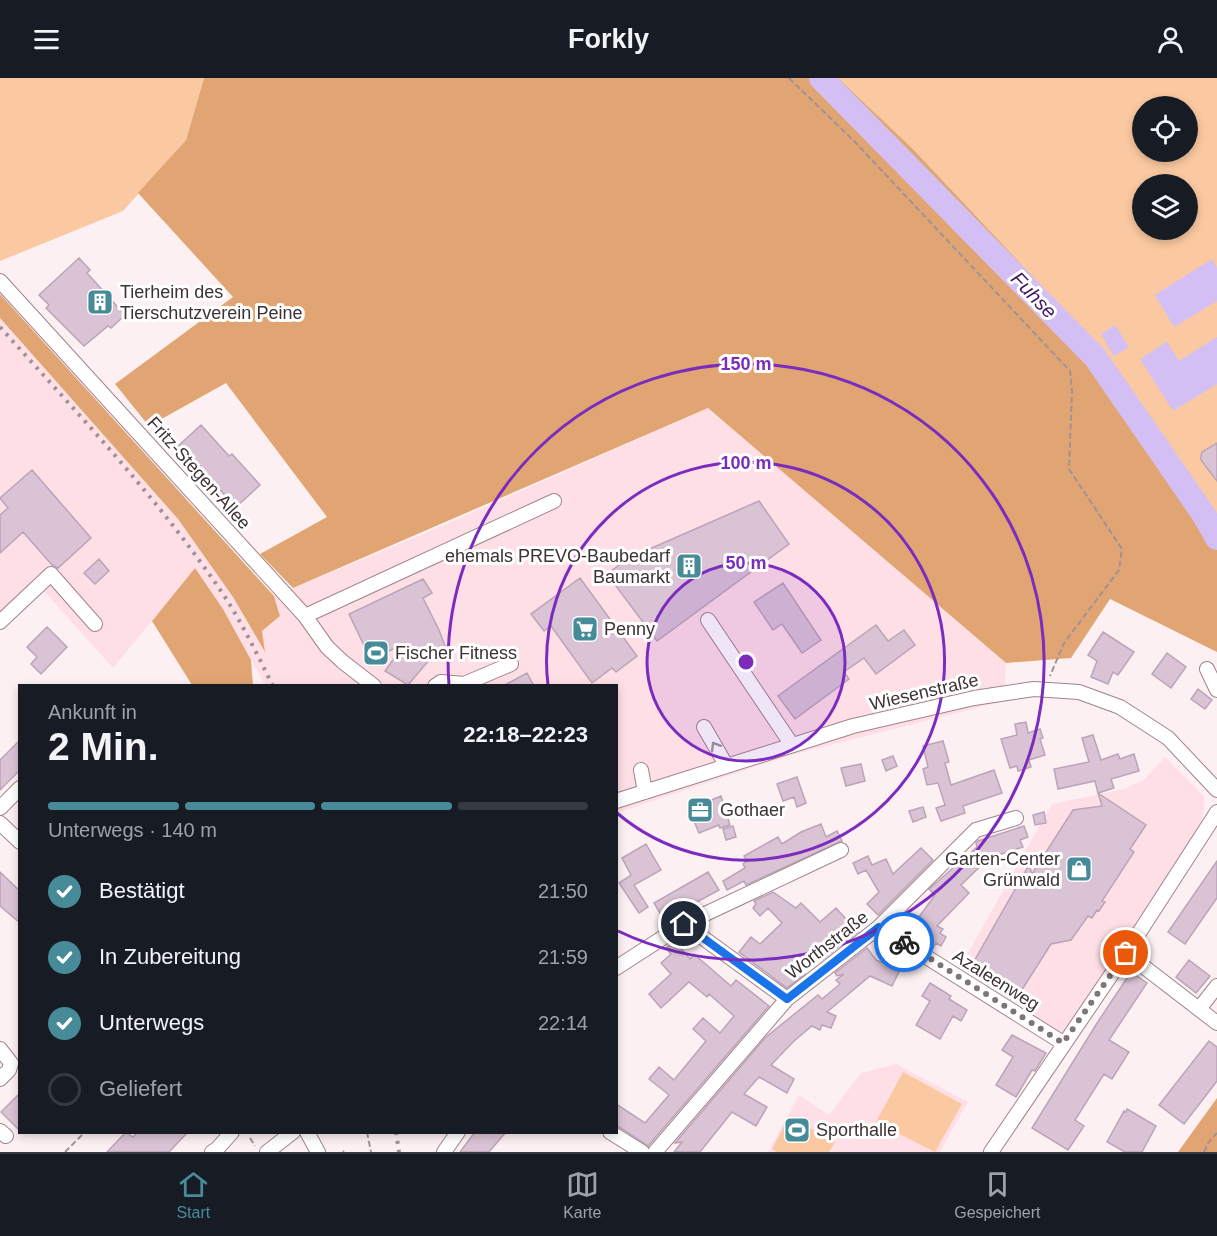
<!DOCTYPE html>
<html lang="de">
<meta charset="utf-8">
<style>
body{margin:0;font-family:Arial,sans-serif;background:#242831;color:#f1f3f6;height:100vh;display:flex;flex-direction:column;font-size:22px;white-space:nowrap}
*{box-sizing:border-box;margin:0}
p{font-size:20px;color:#9ea1a6}
.icon{flex:none;width:33px;height:33px;fill:none;stroke:currentColor;stroke-width:2;stroke-linecap:round;stroke-linejoin:round}
.map{position:relative;flex:1;overflow:hidden}
.panel{position:absolute;left:18px;top:606px;width:600px;height:450px;display:flex;flex-direction:column;background:#171b24;border-radius:0px;box-shadow:0 3px 9px #0003}
.panel>*{flex:none}
.controls{position:absolute;left:1132px;top:18px;display:grid;gap:12px}
.controls a{display:grid;place-items:center;width:66px;height:66px;border-radius:50%;background:#171b24;box-shadow:0 3px 9px #0003;font-size:30px}
.pin{position:absolute;display:grid;place-items:center;width:51px;height:51px;color:#fff;margin:-26px;border:3px solid #fff;border-radius:50%;box-shadow:0 2px 6px #0007}
.courier{position:absolute;display:grid;place-items:center;width:60px;height:60px;margin:-30px;border:4px solid #1a73e8;border-radius:50%;background:#fff;color:#222;box-shadow:0 2px 8px #0007}
.headline em{font-style:normal;font-weight:800}
.headline div{display:flex;flex-direction:column-reverse}
.headline{display:flex;align-items:center;justify-content:space-between;height:102px;padding:0 30px}
h1{font-size:39px;font-weight:800;line-height:45px}
.bar{display:grid;grid-template-columns:repeat(4,1fr);gap:9px 6px;align-content:center;height:72px;padding:0 30px}
.bar i{height:8px;border-radius:4px;background:#363941}
.bar .active{background:#478b99}
.bar p{grid-column:span 4}
ol{padding:0 30px;list-style:none}
li{display:flex;align-items:center;gap:18px;height:66px}
li p{margin-inline-start:auto}
li .icon{padding:6px;border-radius:50%;background:#478b99;color:#fff;stroke-width:4}
li:last-child{color:#9ea1a6}
li i{width:33px;height:33px;border:3px solid #363941;border-radius:50%}
header{display:flex;justify-content:space-between;align-items:center;height:78px;padding:0 30px;background:#171b24;font-size:27px;font-weight:800}
.tabs{display:flex;justify-content:space-around;align-items:center;height:84px;border-top:2px solid #363941;background:#171b24;font-size:16px;color:#9ea1a6}
.tabs a{display:grid;justify-items:center;gap:3px}
.tabs .active{color:#478b99}
.map>svg:first-child{display:block}
.built{fill:#ffdfe6}
.green{fill:#fac9a1;fill-rule:evenodd}
.forest{fill:#e1a573}
.water{fill:#d4bff5}
.lines{fill:none;stroke-linecap:round;stroke-linejoin:round}
.river{stroke:#d4bff5;stroke-width:24}
.building{fill:#dac3d5;stroke:#bba4b7;stroke-width:1.5}
.minor-casing{stroke:#a0838a;stroke-width:16}
.path{stroke:#9f9396;stroke-width:2;stroke-dasharray:6 3;stroke-linecap:butt}
.minor{stroke:#fff;stroke-width:14}
.rail{stroke:#9e9194;stroke-width:4;stroke-dasharray:3 6;stroke-linecap:butt}
.oneway{stroke:#9e989a}
.done{stroke:#807477;stroke-width:6;stroke-dasharray:0 10.8}
.route{stroke:#1a73e8;stroke-width:8}
.ring{fill:none;stroke:#7b2cbf;stroke-width:3}
.labels{text-anchor:middle;dominant-baseline:central;stroke-width:6;stroke-linejoin:round;paint-order:stroke}
.poi-label{font-size:18px;fill:#3d3134;stroke:#fff;text-anchor:start}
.street-label{font-size:18px;fill:#3d3134;stroke:#fff}
.water-label{font-size:20px;font-style:italic;fill:#401a66;stroke:#fff}
.centre{fill:#7b2cbf;stroke:#fff;stroke-width:3}
.ring-label{font-size:18px;text-anchor:middle;font-weight:bold;fill:#7b2cbf;stroke:#fff;stroke-width:6;stroke-linejoin:round;paint-order:stroke}
</style>
<header><svg class="icon" aria-label="menu" viewBox="0 0 24 24"><path d="M4 6h16M4 12h16M4 18h16"/></svg>Forkly<svg class="icon" aria-label="person" viewBox="0 0 24 24"><circle cx="12" cy="8" r="4"/><path d="M4 21q1-7 8-7t8 7"/></svg></header>
<div class="map">
<svg width="1217" height="1074" viewBox="0 0 1217 1074">
<rect width="100%" height="100%" fill="#fdf0f3"/>
<path class="built" d="M0,240l178,201 56,79 30,52 -2,-19 18,-15 -6,-20 161,-67 273,-121 298,255 -2,38 -217,55 -170,57 -1,-127 -351,-1 -42,-76 -28,-41 -82,100 -70,-78 -43,39z
M1165,679l39,39v14l-5,21 -144,214 -103,-64 100,-177 72,-15 20,-9z
M896,986l72,38 -28,50h-172l31,-57 30,20 32,-42z"/>
<path class="green" d="M0,0h204l-18,62 -63,71 -123,50z
M838,0h379v453l-117,-183 -188,-200zM1143,28h45v46h-45zM1143,106h45v46h-45z
M903,994l59,32 -27,48 -59,-30z
M789,1039l46,25 -6,10h-52l-5,-3z"/>
<path class="forest" d="M204,0h634l74,70 188,200 117,181v123l-107,-53 -39,59 -65,5 -298,-255 -415,180 -33,-34 67,-37 -101,-134 -77,43 -34,-42 118,-87 -95,-104 48,-53z
M0,216l274,302 6,20 -18,15 3,21 -32,-55 -55,-78 -178,-201z
M195,490l28,41 28,51 2,25h-61l-40,-64z
M1217,1020v54h-39z"/>
<path class="water" d="M1212,181l5,9v33l-43,26 -19,-32z
M1115,247l14,22 -15,9 -13,-22z
M1217,259v47l-44,27 -33,-52 27,-17 12,19z"/>
<g class="lines">
<path class="river" d="M821,0l274,279 109,158 13,23"/>
</g>
<path class="building" d="M79,180l11,12 -3,3 38,42 -14,13 -3,-2 -24,20 -38,-38 3,-3 -10,-10z
M201,347l28,31 3,-2 28,31 -24,22 -29,-31 -2,2 -28,-31z
M1217,365v38l-16,-21v-4l1,-4z
M32,392l59,68 -33,30 -6,-3 -29,-33 -23,21v-38l8,-7 -8,-10z
M759,423l30,43 -132,97 -50,-67 22,-16z
M99,481l10,12 -14,13 -11,-11z
M580,500l57,78 -21,16 -4,-4 -20,15 -41,-57 -7,5 -13,-17z
M423,501l9,14 -9,5 16,32 8,21 -17,8 -22,26 -23,-14 20,-28 -34,17 -22,-46z
M783,505l38,57 -19,13 -20,-29 -9,6 -19,-28z
M876,547l12,16 16,-11 11,15 -39,29 -12,-16 -20,14 5,7 -54,40 -17,-23z
M47,549l20,20 -26,27 -10,-10 6,-7 -10,-10z
M1103,554l31,20 -16,23 -5,-3 -5,12 -17,-7 6,-16 -9,-6z
M1167,575l19,14 -15,21 -19,-14z
M527,595l7,13h-31z
M1198,611l14,11 -7,9 -14,-10z
M1026,644l2,11 12,-4 3,9 -3,1 5,16 -16,5 2,7 -13,4 -1,-5 -7,2 -9,-29 16,-4 -2,-11z
M1093,657l8,25 17,-6 2,5 14,-5 5,17 -28,8 3,9 -16,5 -3,-12 -37,8 -4,-20 35,-7 -7,-24z
M20,662v30l-20,20v-30z
M943,663l6,21 -4,1 6,22 43,-15 8,23 -39,13 2,7 -24,8 -5,-13 9,-3 -7,-22 -11,2 -4,-16 5,-2 -5,-21z
M893,678l4,10 -11,5 -4,-11z
M861,686l4,17 -19,5 -5,-18z
M797,699l9,26 -9,4 -3,-10 -11,4 -6,-17z
M1098,715l48,32 -16,24 4,3 -32,49 3,1 -6,9 -2,-1 -5,8 -4,-2 -17,24 -20,4 -33,52 -4,-2 -3,5 -42,-29 60,-105 3,9 41,-64 29,-4z
M721,718l9,29 -10,3 -1,-3 -20,8 -10,-24z
M923,729l3,10 -13,5 -4,-11z
M1044,734l2,11 -11,2 -2,-10z
M821,746l5,13 11,-6 5,10 -96,44 -2,-4 -17,9 -4,-9 22,-13 -2,-4 4,-3 -3,-5 34,-19 4,7 19,-12z
M733,748l3,11 -10,3 -3,-11z
M1024,748l4,11 -8,3 3,7 -34,11 -28,27 8,8 -32,33 6,3 -3,4 6,4 -5,9 -5,-3 -4,7 -35,-23 -1,-4 10,-10 10,8 19,-26 -6,-6 48,-42 -1,-4 2,-2z
M646,766l15,26 -27,15 14,22 -9,6 -20,-30 12,-8 -9,-17z
M921,770l12,12 -55,55 -11,-11 12,-12 -13,-22 -8,4 -5,-11 15,-7 4,9 14,-6 7,15z
M1217,783v37l-32,46 -17,-12z
M0,794l20,19v32l-20,-17z
M708,794l11,18 -55,30 -10,-17z
M773,814l23,16 5,-5 19,19 16,-14 22,24 -35,27 -4,-5 -16,17 2,3 -18,14 -48,-36 12,-15 9,7 22,-21 -14,-15 -8,8 -7,-8 3,-4 -2,-3z
M675,863l15,18 4,-5 37,32 5,-6 33,26 -121,140 -32,-21v-21l29,19 24,-28 -20,-16 10,-12 15,13 32,-39 -13,-12 10,-11 17,15 14,-17 -25,-22 -2,3 -18,-15 -28,26 -12,-14 22,-20 -10,-11 10,-9 -5,-6z
M867,870l9,12 24,10 -8,16 -22,-10 -43,36 9,4 -5,12 -9,-3 -2,5 -8,-4 -18,15 -23,24 23,14 -7,14 -28,-16 -15,17 23,13 -11,19 -24,-14 -32,40h-26l8,-10 -7,1 91,-106 52,-42 4,4 18,-15 -4,-4 8,-6 -7,2 -2,-3z
M1189,882l21,16 -14,17 -20,-16z
M1131,894l16,11 -38,57 20,12 -17,27 -8,-5 -29,46 9,6 -16,24 -36,-22 67,-108z
M930,905l21,13 -2,3 18,11 -6,11 -8,-5 -13,23 -24,-14 14,-24 -8,-5z
M1012,957l34,18 -11,18 -3,-1 -16,27 -20,-12 17,-28 -11,-7z
M1209,963l8,6v34l-33,43 -25,-19z
M20,1015v38l-19,-19z
M1127,1031l29,17 -14,26h-17l-18,-10 17,-31 2,1z
M126,1054l7,5 5,-5h50l-19,20h-62z
M475,1054h31l-17,20h-29z"/>
<g class="lines">
<defs>
<path id="minor" d="M0,203l305,335 22,31 16,15 31,24
M305,538l249,-115
M708,542l84,125
M0,544l51,-48 44,50
M1207,591l10,21
M435,608l6,-4 23,2 47,-20
M704,649l22,38
M641,692l4,22
M616,723l237,-75 121,-28 60,-9 45,3 41,15 48,31 49,52
M0,730l20,-20
M0,745l20,19
M684,846l103,75
M879,849l184,116
M1126,875l91,70
M616,890l68,-44 157,-74
M1199,931l18,-23
M0,971l11,14 -2,7 -9,9
M0,1053l6,5
M307,1054l11,20
M610,1054l32,20
M212,1074l5,-3 15,-17
M267,1074l26,-20
M444,1074l14,-20
M655,1074l132,-153 92,-72 97,-97 40,-12
M991,1074l135,-199 91,-141"/>
</defs>
<use href="#minor" class="minor-casing"/>
<path class="path" d="M789,0l66,64 215,229 2,20 -3,78 53,80 -3,21 -55,73 -14,33
M367,1054l4,20
M250,1060l5,8
M65,1074l20,-20
M343,1074l1,-1
M1204,1074l4,-9 9,-10"/>
<use href="#minor" class="minor"/>
<path class="rail" d="M0,249c78,87 160,173 225,270 18,28 33,59 48,89
M396,1054l3,20"/>
</g>
<defs><path id="oneway-chevron" d="M-2-3.5L2.5 0L-2 3.5" fill="none" stroke-width="1.6" stroke-linecap="round" stroke-linejoin="round" transform="scale(1.5)"/></defs>
<use class="oneway" href="#oneway-chevron" transform="translate(715 668) rotate(-121)"/>
<g class="lines">
<path class="done" d="M904,864l159,101 63,-90"/>
<path class="route" d="M684,846l103,75 92,-72 25,15"/>
</g>
<circle cx="746" cy="584" r="99" fill="#7b2cbf" fill-opacity=".12"/>
<g class="ring">
<circle cx="746" cy="584" r="99"/>
<path d="M548 607A199 199 0 1 1 617 735"/>
<path d="M449 607A298 298 0 1 1 618 853"/>
</g>
<defs>
<symbol id="building-square" viewBox="-11 -11 22 22"><rect x="-9" y="-9" width="18" height="18" rx="4" fill="#478b99" stroke="#fff"/><path d="M-4-6H4V6H1V3H-1V6H-4ZM-2.5-4.3h1.7v1.8h-1.7ZM.8-4.3h1.7v1.8H.8ZM-2.5-1h1.7V.8h-1.7ZM.8-1h1.7V.8H.8Z" fill="#fff"/></symbol>
<symbol id="supermarket-square" viewBox="-11 -11 22 22"><rect x="-9" y="-9" width="18" height="18" rx="4" fill="#478b99" stroke="#fff"/><path d="M-6-5.5h2.5l.6 2H6L4.5 2H-2.5L-4.4-4H-6ZM-1.5 3.2a1.3 1.3 0 1 0 .1 0ZM3 3.2a1.3 1.3 0 1 0 .1 0Z" fill="#fff"/></symbol>
<symbol id="stadium-square" viewBox="-11 -11 22 22"><rect x="-9" y="-9" width="18" height="18" rx="4" fill="#478b99" stroke="#fff"/><path d="M0-5a6.5 5 0 1 0 0 10a6.5 5 0 1 0 0-10ZM-3.5-1.8h7v3.6h-7Z" fill="#fff"/></symbol>
<symbol id="office-square" viewBox="-11 -11 22 22"><rect x="-9" y="-9" width="18" height="18" rx="4" fill="#478b99" stroke="#fff"/><path d="M-6-3h4V-5.5h4V-3h4V5H-6ZM-1-4.5V-3h2v-1.5ZM-6 0V1H6V0Z" fill="#fff"/></symbol>
<symbol id="shop-square" viewBox="-11 -11 22 22"><rect x="-9" y="-9" width="18" height="18" rx="4" fill="#478b99" stroke="#fff"/><path d="M-5-2.5h2.3a2.7 3.5 0 0 1 5.4 0H5L5.5 6h-11ZM-1.5-2.5h3a1.5 2.3 0 0 0-3 0Z" fill="#fff"/></symbol>
</defs>
<g fill-rule="evenodd">
<use href="#building-square" x="85" y="209" width="30" height="30"/>
<use href="#building-square" x="674" y="473" width="30" height="30"/>
<use href="#supermarket-square" x="570" y="536" width="30" height="30"/>
<use href="#stadium-square" x="361" y="560" width="30" height="30"/>
<use href="#office-square" x="685" y="717" width="30" height="30"/>
<use href="#shop-square" x="1064" y="776" width="30" height="30"/>
<use href="#stadium-square" x="782" y="1037" width="30" height="30"/>
</g>
<g class="labels">
<g class="poi-label">
<text x="120" y="214">Tierheim des<tspan x="120" dy="21">Tierschutzverein Peine</tspan></text>
<text x="670" y="478" text-anchor="end">ehemals PREVO-Baubedarf<tspan x="670" dy="21">Baumarkt</tspan></text>
<text x="604" y="551">Penny</text>
<text x="395" y="575">Fischer Fitness</text>
<text x="720" y="732">Gothaer</text>
<text x="1060" y="781" text-anchor="end">Garten-Center<tspan x="1060" dy="21">Grünwald</tspan></text>
<text x="816" y="1052">Sporthalle</text>
</g>
<g class="street-label">
<text transform="translate(199 395) rotate(48)">Fritz-Stegen-Allee</text>
<text transform="translate(924 614) rotate(-13)">Wiesenstraße</text>
<text transform="translate(827 867) rotate(-38)">Worthstraße</text>
<text transform="translate(996 902) rotate(32)">Azaleenweg</text>
</g>
<g class="water-label">
<text transform="translate(1034 217) rotate(46)">Fuhse</text>
</g>
</g>
<circle cx="746" cy="584" r="9" class="centre"/>
<g class="ring-label">
<text x="746" y="292">150 m</text>
<text x="746" y="391">100 m</text>
<text x="746" y="491">50 m</text>
</g>
</svg>
<div class="controls">
<a><svg class="icon" aria-label="locate" viewBox="0 0 24 24"><circle cx="12" cy="12" r="6"/><path d="M12 2v4M12 18v4M2 12h4M18 12h4"/></svg></a>
<a><svg class="icon" aria-label="layers" viewBox="0 0 24 24"><path d="M12 4l9 5-9 5-9-5zM3 14l9 5 9-5"/></svg></a>
</div>
<div class="pin" style="left:1126px;top:875px;background:#ea580c"><svg class="icon" aria-label="bag" viewBox="0 0 24 24"><path d="M5 8h14l-1 12H6zM9 8a3 3 0 0 1 6 0"/></svg></div>
<div class="pin" style="left:684px;top:846px;background:#1f2937"><svg class="icon" aria-label="home" viewBox="0 0 24 24"><path d="M3 11l9-7 9 7M6 9v11h12V9"/></svg></div>
<div class="courier" style="left:904px;top:864px"><svg class="icon" aria-label="bike" viewBox="0 0 24 24"><circle cx="6" cy="16" r="4"/><circle cx="18" cy="16" r="4"/><path d="M6 16l4-8h5l3 8M10 8l3 8H6M13 5h3"/></svg></div>
<section class="panel">
<div class="headline"><div><h1>2 Min.</h1><p>Ankunft in</p></div><em>22:18–22:23</em></div>
<div class="bar"><i class="active"></i><i class="active"></i><i class="active"></i><i></i><p>Unterwegs · 140 m</p></div>
<ol>
<li><svg class="icon" aria-label="check" viewBox="0 0 24 24"><path d="M5 12l5 5 9-10"/></svg>Bestätigt<p>21:50</p></li>
<li><svg class="icon" aria-label="check" viewBox="0 0 24 24"><path d="M5 12l5 5 9-10"/></svg>In Zubereitung<p>21:59</p></li>
<li><svg class="icon" aria-label="check" viewBox="0 0 24 24"><path d="M5 12l5 5 9-10"/></svg>Unterwegs<p>22:14</p></li>
<li><i></i>Geliefert</li>
</ol>
</section>
</div>
<nav class="tabs">
<a class="active"><svg class="icon" aria-label="home" viewBox="0 0 24 24"><path d="M3 11l9-7 9 7M6 9v11h12V9"/></svg>Start</a>
<a><svg class="icon" aria-label="map" viewBox="0 0 24 24"><path d="M3 6l6-2 6 2 6-2v14l-6 2-6-2-6 2zM9 4v14M15 6v14"/></svg>Karte</a>
<a><svg class="icon" aria-label="saved" viewBox="0 0 24 24"><path d="M7 4h10v16l-5-4-5 4z"/></svg>Gespeichert</a>
</nav>
